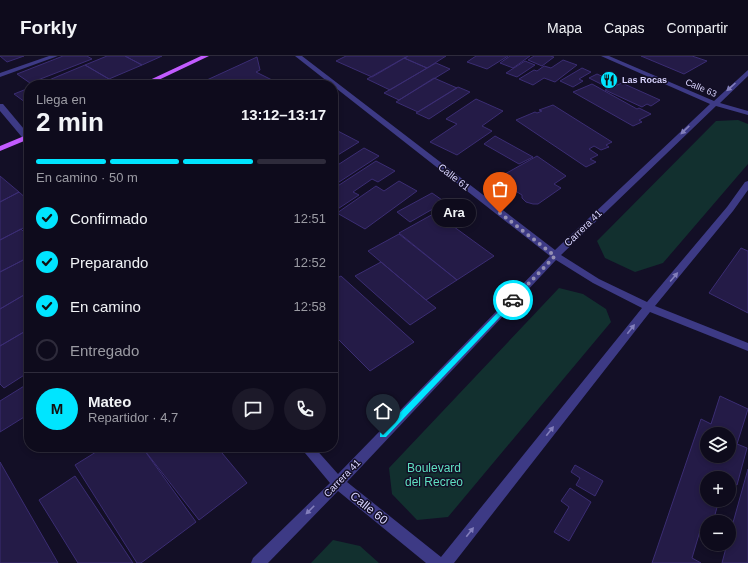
<!DOCTYPE html>
<html lang="es">
<meta charset="utf-8">
<style>
body{margin:0;font-family:Helvetica,sans-serif;background:#1c1929;color:#f1f3f6;height:100vh;display:flex;flex-direction:column;font-size:15px;white-space:nowrap}
*{box-sizing:border-box;margin:0}
p{font-size:13px;color:#9b9ba3}
.icon{flex:none;width:22px;height:22px;fill:none;stroke:currentColor;stroke-width:2;stroke-linecap:round;stroke-linejoin:round}
.map{position:relative;flex:1;overflow:hidden}
.side{position:absolute;left:24px;top:24px;width:314px;height:372px;display:flex;flex-direction:column;background:#0e0b1c;border-radius:16px;box-shadow:0 2px 6px #0003,0 0 0 1px #2e2b3b}
.side>*{flex:none}
.fabs{position:absolute;left:700px;top:371px;display:grid;gap:8px}
.fabs a{display:grid;place-items:center;width:36px;height:36px;border-radius:50%;background:#0e0b1c;box-shadow:0 2px 6px #0003,0 0 0 1px #2e2b3b;font-size:20px}
.pin{position:absolute;display:grid;place-items:center;width:34px;height:34px;color:#fff;margin:-41px -17px;border-radius:50% 50% 50% 0;rotate:-45deg;box-shadow:0 0 4px #0007}
.pin .icon{rotate:45deg}
.courier{position:absolute;display:grid;place-items:center;width:40px;height:40px;margin:-20px;border:3px solid #00e5ff;border-radius:50%;background:#fff;color:#222;box-shadow:0 1px 5px #0007}
.bubble{position:absolute;height:28px;border-radius:14px;background:#0e0b1c;box-shadow:0 2px 6px #0003,0 0 0 1px #2e2b3b;font-size:13px;font-weight:600;line-height:28px;text-align:center}
.overview em{font-style:normal;font-weight:600}
.overview div{display:flex;flex-direction:column-reverse}
.overview{display:flex;align-items:center;justify-content:space-between;height:68px;padding:0 12px}
h1{font-size:26px;font-weight:600;line-height:30px}
.bar{display:grid;grid-template-columns:repeat(4,1fr);gap:6px 4px;align-content:center;height:48px;padding:0 12px}
.bar i{height:5px;border-radius:3px;background:#2e2b3b}
.bar .current{background:#00e5ff}
.bar p{grid-column:span 4}
.line{display:flex;align-items:center;gap:10px;padding:0 12px;border-top:1px solid #2e2b3b}
.line div{flex:1}
.round{display:grid;place-items:center;flex:none;width:42px;height:42px;border-radius:21px;background:#1c1929}
ol{padding:0 12px;list-style:none}
li{display:flex;align-items:center;gap:12px;height:44px}
li p{margin-inline-start:auto}
li .icon{padding:4px;border-radius:50%;background:#00e5ff;color:#111;stroke-width:4}
li:last-child{color:#9b9ba3}
li i{width:22px;height:22px;border:2px solid #2e2b3b;border-radius:50%}
header{display:flex;align-items:center;gap:24px;box-sizing:border-box;height:56px;padding:0 20px;background:#0e0b1c;border-bottom:1px solid #2e2b3b}
header strong{font-size:19px}
nav{display:flex;gap:22px;margin-inline-start:auto;font-size:14px}
.map>svg:first-child{display:block}
.green{fill:#12302f}
.building{fill:#241b47;stroke:#3b2d73;fill-rule:evenodd}
.lines{fill:none;stroke-linecap:round;stroke-linejoin:round}
.minor{fill:#3d3a85;fill-rule:evenodd}
.major{fill:#c25bff;fill-rule:evenodd}
.oneway{fill:#837fbc}
.route{fill:#00e5ff}
.done{stroke:#948fb3;stroke-width:4;stroke-dasharray:0 7.2}
.labels{text-anchor:middle;dominant-baseline:central;stroke-width:3;stroke-linejoin:round;paint-order:stroke}
.far-poi-label{font-size:9px;font-weight:bold;fill:#d9d4ff;stroke:#130f26;text-anchor:start}
.far-street-label{font-size:9px;fill:#d9d4ff;stroke:#130f26}
.street-label{font-size:10px;fill:#d9d4ff;stroke:#130f26}
.near-park-label{font-size:12px;fill:#5fe0c0;stroke:#130f26}
.near-street-label{font-size:12px;fill:#d9d4ff;stroke:#130f26}
</style>
<header>
<strong>Forkly</strong>
<nav><a>Mapa</a><a>Capas</a><a>Compartir</a></nav>
</header>
<div class="map">
<svg width="748" height="507" viewBox="0 0 748 507">
<rect width="100%" height="100%" fill="#130f26"/>
<path class="green" d="M738,64l10,4v40l-85,99 -28,9 -30,-14 -8,-17 119,-120z
M559,232l24,6 23,15 5,13 -163,195 -31,3 -25,-26 -3,-26z
M333,484l27,6 19,17h-68z"/>
<path class="building" d="M0,0h24l-17,6z
M63,0h24l5,3 -62,24 -13,-9z
M107,0h18l17,9 -33,14 -24,-14z
M125,0h37l-20,9z
M346,0h62l-36,21 -36,-16z
M408,0h38l-19,12 -23,-10z
M476,0h32l-21,13 -20,-7z
M510,0h20l-17,12 -13,-5z
M534,0h16l4,1 -12,9 -14,-6z
M641,0h51l15,5 -23,13z
M257,1l3,13 -4,2 22,11 6,-2 8,4h-96z
M404,2l23,10 -37,22 -23,-11z
M563,4l14,5 -22,17 -11,-4 -11,7 -14,-6 15,-9 3,1 7,-5 7,2z
M525,5l10,4 -18,12 -11,-4z
M436,7l14,6 -51,31 -15,-7z
M85,9l24,14 -14,6h-58z
M582,12l9,4 -12,7 4,2 -10,6 -13,-6z
M597,18l9,4 2,-1 10,4 -11,6 -18,-9z
M434,22l23,10 -39,24 -22,-10z
M622,27l38,17 -9,6 -4,-2 -5,3 -37,-17 10,-6 2,1z
M592,28l45,25 2,-1 12,6 -12,6 3,2 -9,4 -60,-34z
M458,31l12,5 -41,27 -13,-6z
M29,32v17l-15,-11z
M476,43l27,12 -21,15 10,5 -35,24 -27,-13 27,-18 -11,-5z
M553,49l59,37 -6,3 3,2 -8,3 -7,-4 -5,3 9,6 -8,4 6,3 -10,5 -70,-47 19,-8 2,1 5,-2 -3,-1z
M333,73h1l25,13 -26,16z
M495,80l38,21 -14,7 -35,-20z
M364,92l15,8 -46,30v-18z
M537,100l29,20 -12,8 7,4 -23,16h-5l-7,-2 -4,-4v-3l-26,-16z
M376,105l19,10 -17,11 -6,-3 -19,13 6,3 -26,17v-23z
M0,120l19,16 -19,10z
M399,125l18,10 -52,38 -28,-16 39,-27 8,5z
M19,136l10,9v24l-29,15v-38z
M432,137l13,9 -35,20 -13,-10z
M435,157l59,43 -37,24 -58,-47z
M21,173l8,8v20l-29,15v-32z
M399,178l58,46 -31,20 -58,-49z
M741,192l7,3v62l-39,-20z
M29,201v35l-29,17v-37z
M381,206l45,38 10,8 -26,17 -55,-49z
M341,220l73,66 -44,29 -37,-37v-54z
M29,236v37l-29,17v-37z
M29,273v43l-25,16 -4,-4v-38z
M29,327v31l-29,18v-31z
M720,340l28,13 -11,35 10,4 -10,37 -8,-4v-3h-22v22h12l-6,22h-6v13l-7,-4 -8,27 9,5h-49l49,-144 10,5zM707,378h22v22h-22z
M104,391h38l54,75 -55,41h-4l-62,-98z
M142,391h75l30,36 -48,37z
M0,406l24,42 34,59h-58z
M575,409l28,16 -8,15 -19,-11 4,-7 -9,-6z
M748,413v94h-26l5,-19h2v-7z
M75,420l58,87h-55l-39,-63z
M570,432l21,14 -22,39 -15,-9 15,-25 -8,-6z"/>
<g class="lines">
<path class="minor" d="M49,0h9l-58,21v-4z
M295,0h7l253,194 155,-146 -109,-48h8l105,45 34,-31v6l-28,27 28,8v4l-32,-9 -155,149 38,24 48,23 80,-95 18,-25 3,-1v9l-15,21 -78,95 93,37v8l-98,-39 -196,251h-28l-88,-72 -70,72h-17l2,-5 77,-75 -30,-36h14l24,27 212,-218zM556,204l37,23 49,25 -201,249 -94,-75z
M0,48h3l26,31v7h-3l-26,-31z"/>
<path class="major" d="M201,0h8l-61,29h-9z
M29,78v5l-29,12v-5z"/>
</g>
<defs><path id="oneway-solid" d="M-6-.8H1V-3.2L6.5 0L1 3.2V.8H-6Z"/></defs>
<g class="oneway">
<use href="#oneway-solid" transform="translate(731 31) rotate(138)"/>
<use href="#oneway-solid" transform="translate(685 74) rotate(136)"/>
<use href="#oneway-solid" transform="translate(674 221) rotate(-50)"/>
<use href="#oneway-solid" transform="translate(631 273) rotate(-52)"/>
<use href="#oneway-solid" transform="translate(550 375) rotate(-52)"/>
<use href="#oneway-solid" transform="translate(310 454) rotate(135)"/>
<use href="#oneway-solid" transform="translate(470 476) rotate(-52)"/>
</g>
<path class="route" d="M513,241l2,1v3l-129,136h-6v-4z"/>
<g class="lines">
<path class="done" d="M500,157l55,43 -42,44"/>
</g>
<defs>
<symbol id="restaurant-disc" viewBox="-11 -11 22 22"><circle r="9.5" fill="#00e5ff" stroke="#130f26"/><path d="M-5-6h1v4h1v-4h1v4h1v-4h1v5L-1.5 .5V6h-2V.5L-5-1ZM5-6V6H3V1.5H1.5Q1.5-4 5-6Z" fill="#111"/></symbol>
</defs>
<g fill-rule="evenodd">
<use href="#restaurant-disc" x="599" y="14" width="20" height="20"/>
</g>
<g class="labels">
<g class="far-poi-label">
<text x="622" y="24">Las Rocas</text>
</g>
<g class="far-street-label">
<text transform="translate(701 32) rotate(23)">Calle 63</text>
</g>
<g class="street-label">
<text transform="translate(454 121) rotate(38)">Calle 61</text>
<text transform="translate(583 172) rotate(-44)">Carrera 41</text>
<text transform="translate(342 422) rotate(-46)">Carrera 41</text>
</g>
<g class="near-park-label">
<text x="434" y="412">Boulevard<tspan x="434" dy="14">del Recreo</tspan></text>
</g>
<g class="near-street-label">
<text transform="translate(369 452) rotate(39)">Calle 60</text>
</g>
</g>
</svg>
<div class="fabs">
<a><svg class="icon" aria-label="layers" viewBox="0 0 24 24"><path d="M12 4l9 5-9 5-9-5zM3 14l9 5 9-5"/></svg></a>
<a>+</a>
<a>−</a>
</div>
<div class="pin" style="left:500px;top:157px;background:#ea580c"><svg class="icon" aria-label="bag" viewBox="0 0 24 24"><path d="M5 8h14l-1 12H6zM9 8a3 3 0 0 1 6 0"/></svg></div>
<div class="pin" style="left:383px;top:379px;background:#1f2937"><svg class="icon" aria-label="home" viewBox="0 0 24 24"><path d="M3 11l9-7 9 7M6 9v11h12V9"/></svg></div>
<div class="courier" style="left:513px;top:244px"><svg class="icon" aria-label="car" viewBox="0 0 24 24"><path d="M5 17H2v-5l4-1 3-4h7l3 4 3 1v5h-3M9 17h6M6 11h13"/><circle cx="7" cy="17" r="2"/><circle cx="17" cy="17" r="2"/></svg></div>
<div class="bubble" style="left:432px;top:143px;width:44px">Ara</div>
<section class="side">
<div class="overview"><div><h1>2 min</h1><p>Llega en</p></div><em>13:12–13:17</em></div>
<div class="bar"><i class="current"></i><i class="current"></i><i class="current"></i><i></i><p>En camino · 50 m</p></div>
<ol>
<li><svg class="icon" aria-label="check" viewBox="0 0 24 24"><path d="M5 12l5 5 9-10"/></svg>Confirmado<p>12:51</p></li>
<li><svg class="icon" aria-label="check" viewBox="0 0 24 24"><path d="M5 12l5 5 9-10"/></svg>Preparando<p>12:52</p></li>
<li><svg class="icon" aria-label="check" viewBox="0 0 24 24"><path d="M5 12l5 5 9-10"/></svg>En camino<p>12:58</p></li>
<li><i></i>Entregado</li>
</ol>
<div class="line" style="height:72px"><b class="round" style="background:#00e5ff;color:#111">M</b><div><b>Mateo</b><p>Repartidor · 4.7</p></div><a class="round"><svg class="icon" aria-label="chat" viewBox="0 0 24 24"><path d="M4 5h16v11H9l-5 4z"/></svg></a><a class="round"><svg class="icon" aria-label="phone" viewBox="0 0 24 24"><path d="M5 4h4l2 5-3 2q2 4 5 5l2-3 5 2v4C11 20 4 13 5 4z"/></svg></a></div>
</section>
</div>
